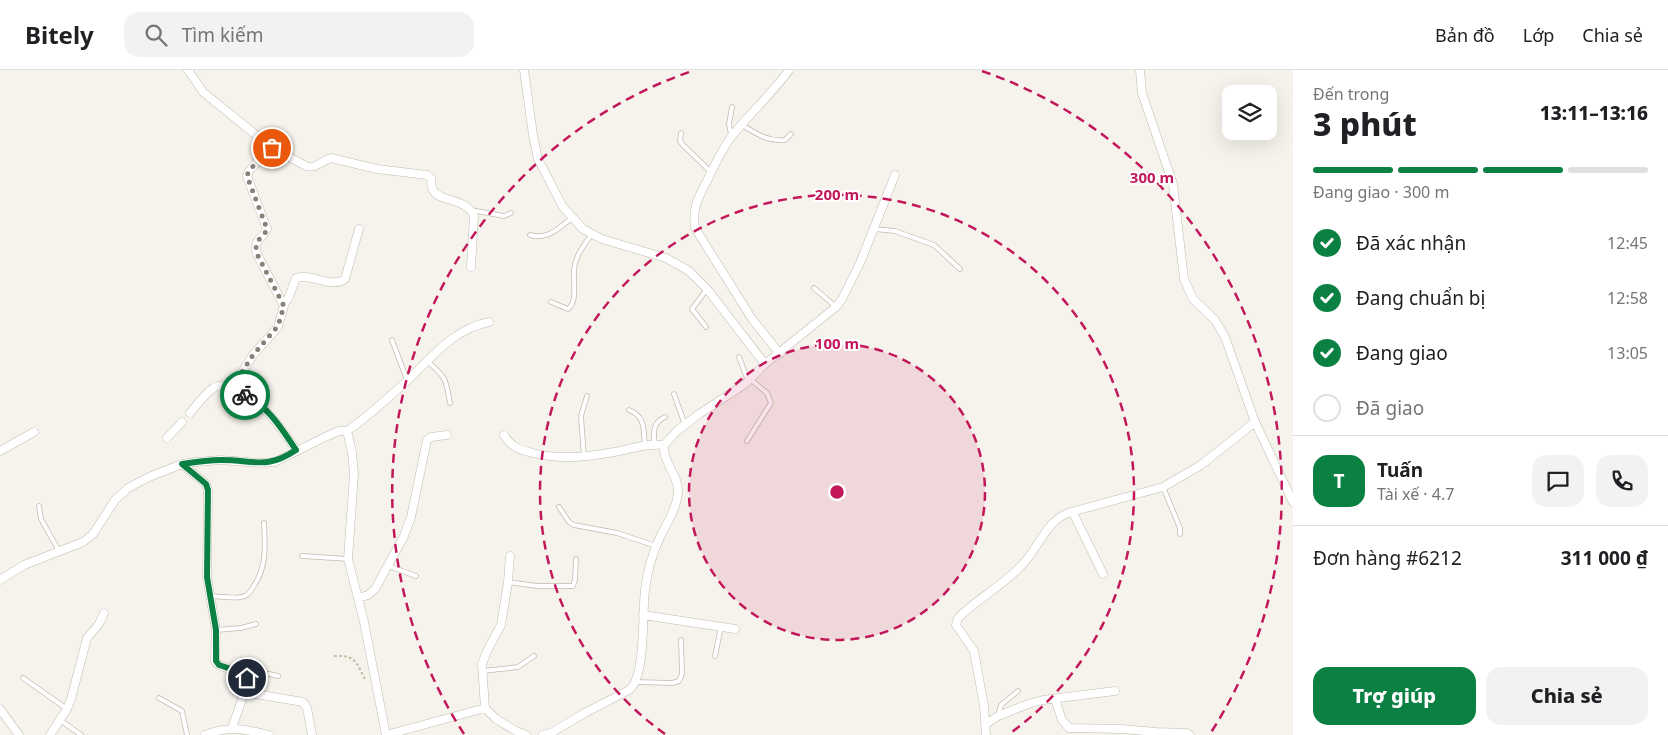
<!DOCTYPE html>
<html lang="vi">
<meta charset="utf-8">
<style>
body{margin:0;font-family:"Noto Sans",sans-serif;background:#f2f2f2;color:#202124;height:100vh;display:flex;flex-direction:column;font-size:19px;white-space:nowrap}
*{box-sizing:border-box;margin:0}
p{font-size:16px;color:#757577}
.icon{flex:none;width:28px;height:28px;fill:none;stroke:currentColor;stroke-width:2;stroke-linecap:round;stroke-linejoin:round}
.map{position:relative;flex:1;overflow:hidden}
.panel{display:flex;flex-direction:column;background:#fff;width:375px}
.panel>*{flex:none}
.buttons{position:absolute;left:1222px;top:15px;display:grid;gap:10px}
.buttons a{display:grid;place-items:center;width:55px;height:55px;border-radius:10px;background:#fff;box-shadow:0 5px 20px #0002;font-size:25px}
.pin{position:absolute;display:grid;place-items:center;width:42px;height:42px;color:#fff;margin:-21px;border:2px solid #fff;border-radius:50%;box-shadow:0 1px 5px #0007}
.courier{position:absolute;display:grid;place-items:center;width:50px;height:50px;margin:-25px;border:4px solid #0b8043;border-radius:50%;background:#fff;color:#222;box-shadow:0 1px 6px #0007}
.head em{font-style:normal;font-weight:800}
.head div{display:flex;flex-direction:column-reverse}
.head{display:flex;align-items:center;justify-content:space-between;height:85px;padding:0 20px}
h1{font-size:32px;font-weight:800;line-height:38px}
.bar{display:grid;grid-template-columns:repeat(4,1fr);gap:8px 5px;align-content:center;height:60px;padding:0 20px}
.bar i{height:6px;border-radius:4px;background:#e0e0e0}
.bar .active{background:#0b8043}
.bar p{grid-column:span 4}
.line{display:flex;align-items:center;gap:12px;padding:0 20px;border-top:1px solid #e0e0e0}
.line div{flex:1}
.round{display:grid;place-items:center;flex:none;width:52px;height:52px;border-radius:15px;background:#f2f2f2}
ol{padding:0 20px;list-style:none}
li{display:flex;align-items:center;gap:15px;height:55px}
li p{margin-inline-start:auto}
li .icon{padding:5px;border-radius:50%;background:#0b8043;color:#fff;stroke-width:4}
li:last-child{color:#757577}
li i{width:28px;height:28px;border:2px solid #e0e0e0;border-radius:50%}
.primary-button{display:flex;gap:10px;margin-top:auto;padding:10px 20px}
.primary-button a{flex:1;height:58px;border-radius:15px;background:#0b8043;color:#fff;font-size:20px;font-weight:800;line-height:58px;text-align:center}
.primary-button a+a{background:#f2f2f2;color:#202124}
header{display:flex;align-items:center;gap:30px;box-sizing:border-box;height:70px;padding:0 25px;background:#fff;border-bottom:1px solid #e0e0e0}
header strong{font-size:24px}
nav{display:flex;gap:28px;margin-inline-start:auto;font-size:18px}
.search{width:350px;height:45px;background:#f2f2f2;display:flex;align-items:center;gap:12px;box-sizing:border-box;padding:0 18px;border-radius:15px;color:#757577;font-size:19px}
main{display:flex;flex:1;min-height:0}
.map>svg:first-child{display:block}
.lines{fill:none;stroke-linecap:round;stroke-linejoin:round}
.service-casing{stroke:#c2bbae;stroke-width:5.5}
.minor-casing{stroke:#c2bbae;stroke-width:9}
.path{stroke:#c4b79f;stroke-width:2;stroke-dasharray:2.5 2.5;stroke-linecap:butt}
.service{stroke:#fff;stroke-width:4}
.minor{stroke:#fff;stroke-width:8}
.done{stroke:#878178;stroke-width:5;stroke-dasharray:0 9}
.route{stroke:#0b8043;stroke-width:6}
.ring{fill:none;stroke:#c2185b;stroke-width:2.5;stroke-dasharray:9 6}
.centre{fill:#c2185b;stroke:#fff;stroke-width:2.5}
.ring-label{font-size:15px;text-anchor:middle;font-weight:bold;fill:#c2185b;stroke:#fff;stroke-width:4;stroke-linejoin:round;paint-order:stroke}
</style>
<header>
<strong>Bitely</strong>
<div class="search"><svg class="icon" aria-label="search" viewBox="0 0 24 24"><circle cx="10" cy="10" r="6"/><path d="M15 15l6 6"/></svg>Tìm kiếm</div>
<nav><a>Bản đồ</a><a>Lớp</a><a>Chia sẻ</a></nav>
</header>
<main>
<div class="map">
<svg width="1293" height="665" viewBox="0 0 1293 665">
<rect width="100%" height="100%" fill="#f6f3ec"/>
<g class="lines">
<defs>
<path id="service" d="M742,55c13,8 26,17 43,15l6,-6
M681,63l-1,8 3,4 28,27
M731,65l-2,-11 3,-17
M471,140l33,6 7,-3
M874,159l21,2 39,14 26,24
M530,165c19,5 28,-7 42,-17
M814,218l22,19
M551,232l17,7c10,-8 5,-27 6,-39 1,-14 10,-25 18,-36
M706,257l-14,-18 15,-20
M392,270l15,40
M739,287l9,24
M427,291c19,16 19,18 23,42
M674,324l11,31
M629,340c17,7 14,19 16,35
M747,371l24,-38 -4,-10 -17,-14
M654,374c0,-12 -2,-21 11,-27
M584,387l-3,-41 6,-20
M1163,417l17,41v6
M39,436l2,13 18,32
M559,437l10,15 5,3 43,8 39,13
M302,486l46,3
M389,496l27,10
M508,512l29,4h36l2,-6 1,-21
M210,526c10,0 26,4 35,0 6,-3 7,-8 10,-12 12,-19 10,-39 9,-61
M216,560l25,-2 15,-4
M715,586l6,-29
M483,601l35,-4 16,-11
M245,605l7,-5 26,6
M23,608l44,31
M636,612l36,1 7,-2 3,-7 -1,-34
M159,628l23,13 5,24
M998,646l3,-11 17,-14
M60,650l21,15"/>
<path id="minor" d="M188,0l15,22 69,56 34,18c11,3 15,-5 25,-8l46,11 50,6 4,3c0,4 0,9 2,12 5,12 32,7 41,26l-3,51
M524,0l9,65 5,24 25,48 20,22 19,10 64,19 23,13 18,18 58,75
M1140,0l2,23 31,91 11,95 9,20 22,21 10,17 30,85 38,80
M284,233l4,-4 8,-21c17,-5 35,11 49,1l14,-50
M780,284l-28,-35 -57,-91c-3,-20 3,-30 12,-47 7,-15 14,-30 24,-44 18,-23 40,-42 58,-67
M231,319l22,-34 25,-28 6,-21 -27,-52c-4,-17 6,-14 10,-25l-20,-53c3,-11 18,-18 25,-28
M190,343c6,-7 19,-25 28,-27 5,-1 13,3 18,5 31,14 42,33 60,59
M347,361l5,21 2,22 -6,85 16,63 22,113
M504,365c7,12 16,15 29,18 27,7 53,4 81,-1 16,-3 33,-9 50,-7
M167,368l15,-16
M0,381l34,-19
M182,394l24,20 2,6 -1,87 9,53 -1,31 4,4 26,10 2,10 -15,43
M1071,442l92,-25 38,-22 54,-43
M510,486l-2,26 -7,43 -14,26 -5,13 3,44 11,11 20,12 10,4
M0,510l24,-15 59,-23 10,-8 22,-34 13,-12 21,-11 33,-13 14,-2 25,-2 39,3 15,-1 50,-25 14,-6h8c22,-15 42,-34 62,-52 25,-24 45,-50 80,-57
M358,528l10,-3 7,-6 29,-53 7,-19 16,-77 4,-3 16,-2
M643,545l92,14
M244,622l59,10 4,6 5,27
M1055,629l7,21 7,8 53,1 34,3 31,1 3,2
M0,639l19,26
M986,654l12,-8 30,-12 15,-4 72,-9
M50,665l17,-26 4,-10 16,-61 12,-14 5,-11
M205,665c26,-10 38,-6 64,0
M386,665l99,-27
M543,665l8,-2 32,-19 46,-24c17,-12 13,-78 16,-100 2,-19 8,-38 16,-55 7,-14 16,-27 17,-43 1,-17 -16,-30 -14,-47l13,-14 22,-17 46,-30 20,-20 71,-57 6,-8 18,-36 35,-88
M986,665l-2,-29 -10,-55 -18,-26 2,-7c19,-19 44,-32 63,-52 17,-16 25,-47 50,-54l3,3 29,59"/>
</defs>
<use href="#service" class="service-casing"/>
<use href="#minor" class="minor-casing"/>
<path class="path" d="M334,586c23,-1 22,7 32,25"/>
<use href="#service" class="service"/>
<use href="#minor" class="minor"/>
</g>
<g class="lines">
<path class="done" d="M245,325l-14,-6 22,-34 25,-29 6,-20 -27,-52c-4,-16 6,-14 10,-25l-20,-53c3,-11 18,-18 25,-28"/>
<path class="route" d="M245,325c24,12 37,34 51,55 -30,20 -41,10 -75,10 -13,0 -26,2 -39,4l24,20 2,6 -1,87 9,53v31l3,4 24,8 4,5"/>
</g>
<circle cx="837" cy="422" r="148" fill="#c2185b" fill-opacity=".12"/>
<g class="ring">
<circle cx="837" cy="422" r="148"/>
<path d="M665 664A297 297 0 1 1 1009 664"/>
<path d="M464 664A445 445 0 0 1 692 1M982 1A445 445 0 0 1 1210 664"/>
</g>
<circle cx="837" cy="422" r="8" class="centre"/>
<g class="ring-label">
<text x="1152" y="113">300 m</text>
<text x="837" y="130">200 m</text>
<text x="837" y="279">100 m</text>
</g>
</svg>
<div class="buttons">
<a><svg class="icon" aria-label="layers" viewBox="0 0 24 24"><path d="M12 4l9 5-9 5-9-5zM3 14l9 5 9-5"/></svg></a>
</div>
<div class="pin" style="left:272px;top:78px;background:#ea580c"><svg class="icon" aria-label="bag" viewBox="0 0 24 24"><path d="M5 8h14l-1 12H6zM9 8a3 3 0 0 1 6 0"/></svg></div>
<div class="pin" style="left:247px;top:608px;background:#1f2937"><svg class="icon" aria-label="home" viewBox="0 0 24 24"><path d="M3 11l9-7 9 7M6 9v11h12V9"/></svg></div>
<div class="courier" style="left:245px;top:325px"><svg class="icon" aria-label="bike" viewBox="0 0 24 24"><circle cx="6" cy="16" r="4"/><circle cx="18" cy="16" r="4"/><path d="M6 16l4-8h5l3 8M10 8l3 8H6M13 5h3"/></svg></div>
</div>
<section class="panel">
<div class="head"><div><h1>3 phút</h1><p>Đến trong</p></div><em>13:11–13:16</em></div>
<div class="bar"><i class="active"></i><i class="active"></i><i class="active"></i><i></i><p>Đang giao · 300 m</p></div>
<ol>
<li><svg class="icon" aria-label="check" viewBox="0 0 24 24"><path d="M5 12l5 5 9-10"/></svg>Đã xác nhận<p>12:45</p></li>
<li><svg class="icon" aria-label="check" viewBox="0 0 24 24"><path d="M5 12l5 5 9-10"/></svg>Đang chuẩn bị<p>12:58</p></li>
<li><svg class="icon" aria-label="check" viewBox="0 0 24 24"><path d="M5 12l5 5 9-10"/></svg>Đang giao<p>13:05</p></li>
<li><i></i>Đã giao</li>
</ol>
<div class="line" style="height:90px"><b class="round" style="background:#0b8043;color:#fff">T</b><div><b>Tuấn</b><p>Tài xế · 4.7</p></div><a class="round"><svg class="icon" aria-label="chat" viewBox="0 0 24 24"><path d="M4 5h16v11H9l-5 4z"/></svg></a><a class="round"><svg class="icon" aria-label="phone" viewBox="0 0 24 24"><path d="M5 4h4l2 5-3 2q2 4 5 5l2-3 5 2v4C11 20 4 13 5 4z"/></svg></a></div>
<div class="line" style="height:65px"><div>Đơn hàng #6212</div><b>311 000 ₫</b></div>
<div class="primary-button"><a>Trợ giúp</a><a>Chia sẻ</a></div>
</section>
</main>
